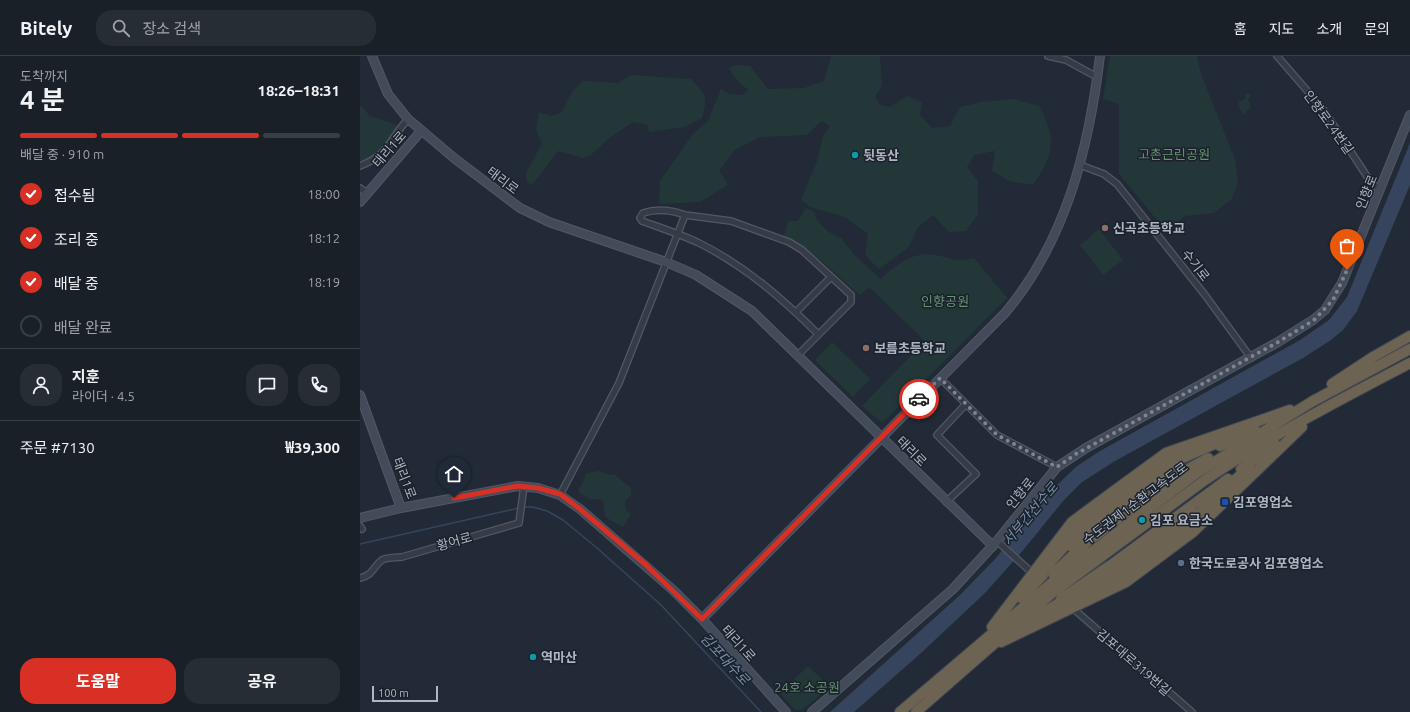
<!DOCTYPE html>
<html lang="ko">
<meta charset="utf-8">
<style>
body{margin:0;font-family:Ubuntu,"Noto Sans KR",sans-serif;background:#262d34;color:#f1f3f6;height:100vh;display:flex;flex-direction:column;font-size:15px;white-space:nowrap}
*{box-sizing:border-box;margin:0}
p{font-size:13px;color:#9fa3a8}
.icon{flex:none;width:22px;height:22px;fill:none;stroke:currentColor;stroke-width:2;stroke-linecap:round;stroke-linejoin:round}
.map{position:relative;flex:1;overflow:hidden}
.sheet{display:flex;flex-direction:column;background:#192028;width:360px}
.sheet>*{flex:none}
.scale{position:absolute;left:12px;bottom:10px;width:66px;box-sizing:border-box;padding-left:4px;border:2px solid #afb6c3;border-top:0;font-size:11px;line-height:14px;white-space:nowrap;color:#afb6c3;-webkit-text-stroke:3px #1a212b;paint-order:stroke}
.pin{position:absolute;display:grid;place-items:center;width:34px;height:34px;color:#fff;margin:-41px -17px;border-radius:50% 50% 50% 0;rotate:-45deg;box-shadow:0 0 4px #0007}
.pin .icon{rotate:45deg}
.courier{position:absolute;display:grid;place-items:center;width:40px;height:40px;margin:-20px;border:3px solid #d93025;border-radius:50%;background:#fff;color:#222;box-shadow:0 1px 5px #0007}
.headline em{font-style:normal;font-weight:700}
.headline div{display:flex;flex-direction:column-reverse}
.headline{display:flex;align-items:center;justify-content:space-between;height:68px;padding:0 20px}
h1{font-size:26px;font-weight:700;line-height:30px}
.bar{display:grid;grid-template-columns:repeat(4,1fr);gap:6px 4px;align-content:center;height:48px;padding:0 20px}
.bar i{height:5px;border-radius:3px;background:#373e45}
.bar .current{background:#d93025}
.bar p{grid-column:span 4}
.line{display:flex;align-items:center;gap:10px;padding:0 20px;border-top:1px solid #373e45}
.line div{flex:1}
.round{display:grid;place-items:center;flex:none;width:42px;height:42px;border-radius:16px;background:#262d34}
ol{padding:0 20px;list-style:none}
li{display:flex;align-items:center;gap:12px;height:44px}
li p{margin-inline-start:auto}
li .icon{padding:4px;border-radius:50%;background:#d93025;color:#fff;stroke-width:4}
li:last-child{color:#9fa3a8}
li i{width:22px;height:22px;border:2px solid #373e45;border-radius:50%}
.cta{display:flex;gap:8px;margin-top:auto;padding:8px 20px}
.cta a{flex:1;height:46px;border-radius:16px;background:#d93025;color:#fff;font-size:16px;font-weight:700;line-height:46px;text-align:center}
.cta a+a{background:#262d34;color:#f1f3f6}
header{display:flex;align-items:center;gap:24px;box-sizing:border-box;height:56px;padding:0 20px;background:#192028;border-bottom:1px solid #373e45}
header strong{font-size:19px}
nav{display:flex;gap:22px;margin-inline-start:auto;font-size:14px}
.search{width:280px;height:36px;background:#262d34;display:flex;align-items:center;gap:10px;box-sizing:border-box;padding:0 14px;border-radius:16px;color:#9fa3a8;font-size:15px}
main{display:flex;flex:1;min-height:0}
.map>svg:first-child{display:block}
.green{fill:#243738}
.water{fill:#36455d}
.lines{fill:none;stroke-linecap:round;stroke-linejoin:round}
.stream{stroke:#36455d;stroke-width:1.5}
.street-casing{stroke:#525964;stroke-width:8}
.secondary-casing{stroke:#525964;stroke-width:10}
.highway-casing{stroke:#3f4651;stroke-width:12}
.street{stroke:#353c47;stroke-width:5.5}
.secondary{stroke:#434b5a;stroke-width:8}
.highway{stroke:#6c6352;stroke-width:10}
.done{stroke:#7d8592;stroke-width:4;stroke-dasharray:0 7.2}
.route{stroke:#d93025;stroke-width:5}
.culture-dot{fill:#0f9aa8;stroke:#1a212b;stroke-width:1.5}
.education-dot{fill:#8d6e63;stroke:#1a212b;stroke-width:1.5}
.transit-dot{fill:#1a4fb4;stroke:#1a212b;stroke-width:1.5}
.service-dot{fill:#5c6f8a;stroke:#1a212b;stroke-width:1.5}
.labels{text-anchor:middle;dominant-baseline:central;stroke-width:3;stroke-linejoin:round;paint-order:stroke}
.street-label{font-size:13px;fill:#afb6c3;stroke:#1a212b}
.park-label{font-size:13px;fill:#689373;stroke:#1a212b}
.poi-label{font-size:13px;font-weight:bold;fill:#afb6c3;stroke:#1a212b;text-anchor:start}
.water-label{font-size:14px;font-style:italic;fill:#788daa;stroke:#1a212b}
</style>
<header>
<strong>Bitely</strong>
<div class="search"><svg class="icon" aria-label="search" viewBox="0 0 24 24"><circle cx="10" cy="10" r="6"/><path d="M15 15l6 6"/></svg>장소 검색</div>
<nav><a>홈</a><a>지도</a><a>소개</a><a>문의</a></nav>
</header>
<main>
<section class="sheet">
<div class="headline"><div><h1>4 분</h1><p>도착까지</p></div><em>18:26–18:31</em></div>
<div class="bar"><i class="current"></i><i class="current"></i><i class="current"></i><i></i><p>배달 중 · 910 m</p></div>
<ol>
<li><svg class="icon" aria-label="check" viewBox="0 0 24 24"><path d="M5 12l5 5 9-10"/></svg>접수됨<p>18:00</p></li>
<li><svg class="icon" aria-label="check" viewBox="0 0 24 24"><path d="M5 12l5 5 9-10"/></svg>조리 중<p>18:12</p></li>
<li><svg class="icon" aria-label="check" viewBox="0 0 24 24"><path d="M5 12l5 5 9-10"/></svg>배달 중<p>18:19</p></li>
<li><i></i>배달 완료</li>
</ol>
<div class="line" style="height:72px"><a class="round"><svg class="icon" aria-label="person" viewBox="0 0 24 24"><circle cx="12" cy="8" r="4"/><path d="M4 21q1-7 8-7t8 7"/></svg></a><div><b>지훈</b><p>라이더 · 4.5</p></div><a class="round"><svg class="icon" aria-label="chat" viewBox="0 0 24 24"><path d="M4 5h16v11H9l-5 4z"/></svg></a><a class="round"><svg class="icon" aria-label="phone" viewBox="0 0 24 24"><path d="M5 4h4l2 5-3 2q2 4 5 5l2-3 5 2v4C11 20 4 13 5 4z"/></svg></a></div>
<div class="line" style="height:52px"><div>주문 #7130</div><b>₩39,300</b></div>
<div class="cta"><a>도움말</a><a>공유</a></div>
</section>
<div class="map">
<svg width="1050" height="656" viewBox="0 0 1050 656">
<rect width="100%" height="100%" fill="#212a36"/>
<path class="green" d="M471,0h49l2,29 -7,12 4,7 11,3 17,-11 15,7 -2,12 12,13 18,-2 10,-19 21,-5 32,-3 26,7c18,32 15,50 -6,79l-24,-4 -17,-10 3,-20 -21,4 -7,12 11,14v33l-12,17 -17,1 -16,-17 -15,12 -9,20 -30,22 -14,-14 3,-21 -23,-17 -35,-10 -9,-7 16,-39 6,-25 7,-10 -9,-5 -14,14 -48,2 -24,13 -16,20 9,15 -28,17 -41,2 1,-23 33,-47 15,-13 13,-32 8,5 14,1 5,-5 -13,-12 -6,-10 7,-3 14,1 18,23 36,-1 20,-7z
M750,0h87l4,18 34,85 3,24 -7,17 -17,13 -30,3 -17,16 -48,-58v-70l-16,-5z
M271,19l60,4c15,16 17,17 11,39l-17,9 -36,5 -2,-7 -14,-3 -25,17 -17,16 -8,3 -24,-7c-11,10 -17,26 -29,34l-4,-5v-6l16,-31 -6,-12 3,-19 12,4 10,-3 11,-21 11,-11 35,2z
M886,37l5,2 -3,4 3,8 -8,8 -5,-11 2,-3 5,-2z
M0,49l10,11 27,9c-11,21 -14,29 -37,38z
M446,152l8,4 3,8 10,11 14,7 13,17 27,24c15,-14 32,-28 54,-24 19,3 17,8 39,3l33,40 -125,125 -20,-17 63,-65 -56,-54 -9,8 -2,-1 -34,-31 -40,-27 4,-15h10z
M739,173l24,31 -20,15 -23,-30z
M472,286l38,37 -17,18 -38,-37z
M240,415l5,3 10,1 16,13v7l-6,6 1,9 5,4 -8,13 -18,-10 -2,-17 -13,-1 -11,-6 -1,-4 4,-4 4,-12z
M448,610l22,21 -28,23h-7l-15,-17z"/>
<path class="water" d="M1050,87v42l-53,126 -14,19 -12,10 -28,18 -188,103 -33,21 -18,18 -44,54 -35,39 -65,61 -66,58h-24l130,-117 35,-36 60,-72 22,-21 23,-15 200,-111 29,-20 18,-23z"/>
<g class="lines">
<path class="stream" d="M162,451h11l14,4 16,9 34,28 64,57 100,107
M0,488l159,-36"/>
<defs>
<path id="street" d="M688,0l18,4 31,17
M917,0l46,53 47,72 10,9
M720,109l24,9 13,10 88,111 46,63
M0,110c30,-12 28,-25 48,-47
M0,132l7,5
M325,159c-14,-5 -27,-7 -42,-2l-3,5 2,3c19,7 38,13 57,22 46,23 83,55 119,91
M436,256l35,-35
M580,322l57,57 60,32
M200,439l59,-112 66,-168 46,6 58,21 13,8 49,45v7l-53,53
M586,446l30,-28 -39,-39 29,-31
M0,470l2,3
M637,485l32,29
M0,522c14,-3 13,-12 22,-18 5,-3 14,-2 20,-3l117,-34 5,-37
M716,555l116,101"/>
<path id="secondary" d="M12,0l16,38 20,25 46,39 66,50 29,14 117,40 30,13 56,36 241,235
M0,146l61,-71
M0,339l41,113 117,-22 20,2 22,7 20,14 93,81 29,29 84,93
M0,462l41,-10
M342,563l303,-306c61,-72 84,-165 95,-257
M452,656l141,-123 44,-48 60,-74 29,-19 192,-106 35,-22 12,-10 17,-27 68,-168"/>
<path id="highway" d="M972,328l41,-27 37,-21
M860,390l35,-16
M818,404l48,-21
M881,413l34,-25
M865,432l24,-20
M831,464l39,-33
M702,489l15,-18 94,-68 12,-5
M710,490l11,-13 90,-66
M693,518l34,-32 94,-69 27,-15
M677,522l31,-36
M744,522l90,-64
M746,528l14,-7 78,-59
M661,542l22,-23
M701,543l50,-34 117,-86
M703,549l46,-26
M667,567l40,-25
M632,571l80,-105 46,-34 48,-35 124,-43
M641,586l125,-60 67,-50 109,-105
M540,656l161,-137 137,-103 115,-71 97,-52
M556,656l135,-118 154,-114c65,-44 136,-81 205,-117"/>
</defs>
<use href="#street" class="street-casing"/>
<use href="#secondary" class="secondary-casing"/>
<use href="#highway" class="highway-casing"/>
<use href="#street" class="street"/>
<use href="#secondary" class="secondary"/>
<use href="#highway" class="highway"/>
</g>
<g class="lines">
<path class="done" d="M559,343l21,-21 57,57 60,32 19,-13 202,-112 36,-22 19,-20 14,-30"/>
<path class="route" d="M94,442l64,-12 20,2 22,6 20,15 65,55 57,55 217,-220"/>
</g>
<g class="culture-dot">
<circle cx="495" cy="99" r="4"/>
<circle cx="782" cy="464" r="4"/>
<circle cx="173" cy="601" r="4"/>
</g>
<g class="education-dot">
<circle cx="745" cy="172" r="4"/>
<circle cx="506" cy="292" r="4"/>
</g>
<rect class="transit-dot" x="861" y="442" width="8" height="8" rx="2"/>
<circle class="service-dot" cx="821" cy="507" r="4"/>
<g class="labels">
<g class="street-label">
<text transform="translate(969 66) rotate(54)">인향로24번길</text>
<text transform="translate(29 93) rotate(-49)">태리1로</text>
<text transform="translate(143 124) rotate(37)">태리로</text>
<text transform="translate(1006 136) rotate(-68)">인향로</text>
<text transform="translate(836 209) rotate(52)">수기로</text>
<text transform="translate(552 395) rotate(45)">태리로</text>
<text transform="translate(45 422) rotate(69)">태리1로</text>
<text transform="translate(660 437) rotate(-51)">인향로</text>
<text transform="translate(775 447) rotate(-37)">수도권제1순환고속도로</text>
<text transform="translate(94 485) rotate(-16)">황어로</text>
<text transform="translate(379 587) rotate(48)">태리1로</text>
<text transform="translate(774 606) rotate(41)">김포대로319번길</text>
</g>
<g class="park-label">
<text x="814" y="98">고촌근린공원</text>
<text x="585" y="245">인향공원</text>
<text x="447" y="631">24호 소공원</text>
</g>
<g class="poi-label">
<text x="503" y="99">뒷동산</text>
<text x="753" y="172">신곡초등학교</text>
<text x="514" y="292">보름초등학교</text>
<text x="873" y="446">김포영업소</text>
<text x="790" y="464">김포 요금소</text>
<text x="829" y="507">한국도로공사 김포영업소</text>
<text x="181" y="601">역마산</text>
</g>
<g class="water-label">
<text transform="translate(670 458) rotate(-50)">서부간선수로</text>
<text transform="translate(365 603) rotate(47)">김포대수로</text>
</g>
</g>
</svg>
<div class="scale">100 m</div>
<div class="pin" style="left:987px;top:214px;background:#ea580c"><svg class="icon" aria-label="bag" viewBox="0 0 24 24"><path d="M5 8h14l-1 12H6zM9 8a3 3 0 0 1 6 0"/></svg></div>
<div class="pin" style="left:94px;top:442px;background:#1f2937"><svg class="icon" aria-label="home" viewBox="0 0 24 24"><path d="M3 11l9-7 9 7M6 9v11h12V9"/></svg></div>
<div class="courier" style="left:559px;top:343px"><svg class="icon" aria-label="car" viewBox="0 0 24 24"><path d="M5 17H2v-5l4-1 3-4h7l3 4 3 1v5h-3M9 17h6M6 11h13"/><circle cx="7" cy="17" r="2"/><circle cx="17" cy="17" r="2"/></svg></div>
</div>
</main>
